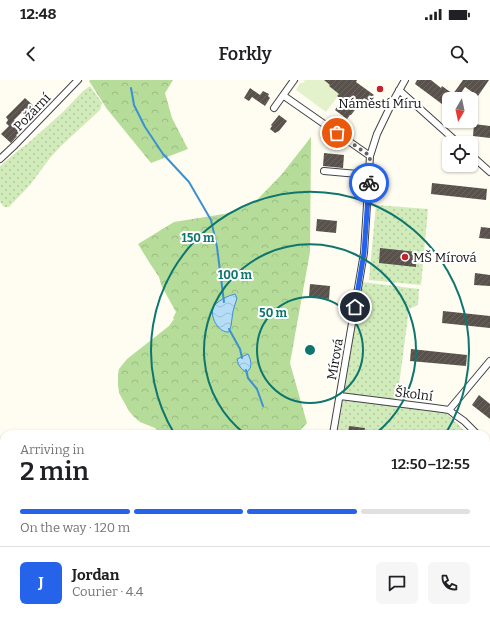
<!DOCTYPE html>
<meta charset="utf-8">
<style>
body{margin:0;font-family:Bitter,serif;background:#f6f6f6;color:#202124;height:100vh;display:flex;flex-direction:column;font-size:15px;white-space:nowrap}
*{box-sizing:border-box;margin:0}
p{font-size:13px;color:#757577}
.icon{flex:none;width:22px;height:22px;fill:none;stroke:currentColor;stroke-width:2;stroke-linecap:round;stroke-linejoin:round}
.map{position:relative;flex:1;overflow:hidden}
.sheet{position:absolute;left:0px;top:350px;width:490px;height:196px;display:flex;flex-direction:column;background:#fff;border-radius:12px 12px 0 0;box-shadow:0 1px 3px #0004}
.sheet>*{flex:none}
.needle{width:26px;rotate:189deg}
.tools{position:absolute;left:442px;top:12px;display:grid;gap:8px}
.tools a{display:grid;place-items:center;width:36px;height:36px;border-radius:6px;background:#fff;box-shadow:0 1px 3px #0004;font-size:20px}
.pin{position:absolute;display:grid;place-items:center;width:34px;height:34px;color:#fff;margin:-17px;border:2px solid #fff;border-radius:50%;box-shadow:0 1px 4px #0007}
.courier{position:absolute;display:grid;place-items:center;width:40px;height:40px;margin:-20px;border:3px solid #2563eb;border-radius:50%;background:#fff;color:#222;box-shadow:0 1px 5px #0007}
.overview em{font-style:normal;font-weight:600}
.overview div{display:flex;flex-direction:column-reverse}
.overview{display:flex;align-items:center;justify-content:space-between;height:68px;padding:0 20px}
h1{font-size:26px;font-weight:600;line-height:30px}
.bar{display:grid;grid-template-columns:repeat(4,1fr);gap:6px 4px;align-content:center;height:48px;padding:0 20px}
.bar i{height:5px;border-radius:3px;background:#e0e0e0}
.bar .current{background:#2563eb}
.bar p{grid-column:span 4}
.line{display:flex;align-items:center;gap:10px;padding:0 20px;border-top:1px solid #e0e0e0}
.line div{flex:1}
.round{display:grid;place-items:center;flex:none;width:42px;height:42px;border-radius:6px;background:#f6f6f6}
.status{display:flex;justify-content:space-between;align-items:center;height:28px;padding:0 20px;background:#fff;direction:ltr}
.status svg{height:11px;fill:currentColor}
header{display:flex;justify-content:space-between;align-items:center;height:52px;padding:0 20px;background:#fff;font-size:18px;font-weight:600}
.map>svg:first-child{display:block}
.grass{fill:url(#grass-dots)}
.forest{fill:url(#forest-crowns)}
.pitch{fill:#e4f2cc}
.water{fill:url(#water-waves);stroke:#3b91d0}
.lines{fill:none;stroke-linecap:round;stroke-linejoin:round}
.stream{stroke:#3b91d0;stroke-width:2}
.building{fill:url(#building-hatch)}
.minor-casing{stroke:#434343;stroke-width:8}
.secondary-casing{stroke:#323232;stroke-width:10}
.minor{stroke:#fff;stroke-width:6}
.secondary{stroke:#fff8ad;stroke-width:8}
.done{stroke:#64635f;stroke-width:4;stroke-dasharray:0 7.2}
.route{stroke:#2563eb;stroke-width:5}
.ring{fill:none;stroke:#0f766e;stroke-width:2}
.poi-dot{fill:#c32427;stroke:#fff;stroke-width:1.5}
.labels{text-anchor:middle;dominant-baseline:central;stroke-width:4;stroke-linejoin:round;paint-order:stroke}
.poi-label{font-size:13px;fill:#101010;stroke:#fff}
.street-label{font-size:13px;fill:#101010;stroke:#fff}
.centre{fill:#0f766e;stroke:#fff;stroke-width:2}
.ring-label{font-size:12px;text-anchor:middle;font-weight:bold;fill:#0f766e;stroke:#fff;stroke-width:4;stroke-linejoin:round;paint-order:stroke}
</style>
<div class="status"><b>12:48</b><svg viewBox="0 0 49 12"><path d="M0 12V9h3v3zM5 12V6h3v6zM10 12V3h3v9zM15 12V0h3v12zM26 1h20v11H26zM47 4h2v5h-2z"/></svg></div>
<header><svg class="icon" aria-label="back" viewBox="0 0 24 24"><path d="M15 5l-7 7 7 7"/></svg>Forkly<svg class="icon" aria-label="search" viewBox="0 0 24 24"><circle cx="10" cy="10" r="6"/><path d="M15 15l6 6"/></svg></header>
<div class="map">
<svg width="490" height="546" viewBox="0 0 490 546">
<defs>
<pattern id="grass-dots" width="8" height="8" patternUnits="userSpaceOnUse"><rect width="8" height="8" fill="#d2ebba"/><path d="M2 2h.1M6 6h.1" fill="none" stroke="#b3c89f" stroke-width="1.8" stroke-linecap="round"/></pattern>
<pattern id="forest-crowns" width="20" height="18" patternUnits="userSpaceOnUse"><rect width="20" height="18" fill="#b6dc99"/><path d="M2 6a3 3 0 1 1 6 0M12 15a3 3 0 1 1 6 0" fill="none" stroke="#9bbc83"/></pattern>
<pattern id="water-waves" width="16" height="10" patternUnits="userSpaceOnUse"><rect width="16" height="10" fill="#b6ddf7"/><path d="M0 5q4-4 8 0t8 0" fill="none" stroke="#9bbdd3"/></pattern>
<pattern id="building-hatch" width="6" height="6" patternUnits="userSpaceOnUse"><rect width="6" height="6" fill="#59514c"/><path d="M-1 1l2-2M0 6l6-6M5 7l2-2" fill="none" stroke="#6c6561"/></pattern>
</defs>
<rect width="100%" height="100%" fill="#fffdf2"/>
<path class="grass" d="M90,6l12,17 -2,7 -39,36 -11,12 -20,27 -21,22h-5l-4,-5v-36l21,-18 5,-3 37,-33 20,-21z
M376,125l52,4 -7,76 -52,-5z
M362,202l57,7 -1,16 -9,4 -12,91 -53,-6z
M343,320l92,11 12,3 21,20h-131z
M486,372l4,4v52l-4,4z"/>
<path class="forest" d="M90,0h83l-8,13 7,25 16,31 -37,14 -44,-54 -18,-28z
M311,57l-1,115 -20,111 17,60 -10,11h-137l-5,-6 -15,-6 -7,-6 -4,-5 -10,-18 -1,-8v-11l1,-5 8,-10 42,-33 5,-7 -1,-1 3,-6 -15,-27 -2,-8 -10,-15 -11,-18 36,-22 56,-9 24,-10 28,-29z"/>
<path class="pitch" d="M305,0h19l17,12 -15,20 -30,-22 4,-7h3z"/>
<path class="water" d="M235,214l2,4 -4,13 -2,15 -2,6c-10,1 -19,-14 -16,-24 2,-6 16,-13 22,-14z
M248,274c3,6 5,13 -1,18 -7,-3 -8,-6 -10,-13z"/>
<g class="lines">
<path class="stream" d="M131,8l3,17 11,22 18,27 26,28 22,38 6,27 7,55
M229,249l11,20 2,9
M246,290l2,8 9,11 6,17"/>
</g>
<path class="building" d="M324,0h33l-1,2 18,13 -5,7 -5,-4 -13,17h-1l-3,4 -12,-9 7,-10 -5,-4 2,-2 -10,-8 1,-1z
M417,0h14l10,8 1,-2 11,8 10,-14h26l-11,16 -13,-9 -8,12 -3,-2 -2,2h-3v4l-3,4 -31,-23z
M250,8l10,7 3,-4 6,3 -1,2 2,2 -5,8 -13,-9 -3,4 -5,-3z
M25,18l11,10 -10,10 -5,-5 -7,7 9,10 -7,5 1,1 -6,7 -10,-9 8,-8 -3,-3 2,-3 -2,-3z
M279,35l8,6 -8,10 -4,2 -5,-4 2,-3 -1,-1z
M474,44l16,2v12l-17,-2z
M324,73l20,2 -1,13 -20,-2z
M432,103l55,6 -1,11 -55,-6z
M317,139l20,2 -1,12 -20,-2z
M481,147l9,1v11l-11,-1z
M380,168l37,4 -1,15 -37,-4z
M475,193l15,2v11l-16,-1z
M310,204l20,2 -1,13 -20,-2z
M443,231l47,5v12l-48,-5z
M411,269l56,6 -1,11 -56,-5z
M479,315l11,9v15l-18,-14z
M349,346l16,2 -1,6h-16z"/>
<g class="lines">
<defs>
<path id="minor" d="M399,10l59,53
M284,16l86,60
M274,28l20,-28
M471,75l19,17
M0,79l15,-14 63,-65
M324,91l45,4
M340,316l95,12 14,2 5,4 10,7 13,13
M449,330l41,-49
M333,354l31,-181 6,-97 7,-22 15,-31 13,-23
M486,363l4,4
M324,542l4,4
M186,546l4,-4"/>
<path id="secondary" d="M486,442l4,-4
M387,546l4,-4"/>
</defs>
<use href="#minor" class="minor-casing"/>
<use href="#secondary" class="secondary-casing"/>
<use href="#minor" class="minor"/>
<use href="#secondary" class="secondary"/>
</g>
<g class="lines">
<path class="done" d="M337,53l33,23 -1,27"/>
<path class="route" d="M355,227l9,-54 5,-70"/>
</g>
<g class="ring">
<circle cx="310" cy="270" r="53"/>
<path d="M245 354A106 106 0 1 1 375 354"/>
<path d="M174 353A159 159 0 1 1 446 353"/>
</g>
<g class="poi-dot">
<circle cx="380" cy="9" r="4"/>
<circle cx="405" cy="177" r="4"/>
</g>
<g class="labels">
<g class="poi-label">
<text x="380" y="23">Náměstí Míru</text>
<text x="413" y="177" text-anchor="start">MŠ Mírová</text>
</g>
<g class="street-label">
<text transform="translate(32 32) rotate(-46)">Požární</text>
<text transform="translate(335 279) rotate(-80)">Mírová</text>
<text transform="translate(414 314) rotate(7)">Školní</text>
</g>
</g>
<circle cx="310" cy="270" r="6" class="centre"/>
<g class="ring-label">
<text x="198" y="162">150 m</text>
<text x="235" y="199">100 m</text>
<text x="273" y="237">50 m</text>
</g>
</svg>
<div class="tools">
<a><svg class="needle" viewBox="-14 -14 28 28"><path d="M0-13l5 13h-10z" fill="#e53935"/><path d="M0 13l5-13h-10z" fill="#757577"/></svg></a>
<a><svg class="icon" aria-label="locate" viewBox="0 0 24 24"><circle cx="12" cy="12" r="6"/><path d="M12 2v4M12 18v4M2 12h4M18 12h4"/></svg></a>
</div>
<div class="pin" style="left:337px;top:53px;background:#ea580c"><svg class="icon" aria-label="bag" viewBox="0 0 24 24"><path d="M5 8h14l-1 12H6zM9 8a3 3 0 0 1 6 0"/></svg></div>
<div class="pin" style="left:355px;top:227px;background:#1f2937"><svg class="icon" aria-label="home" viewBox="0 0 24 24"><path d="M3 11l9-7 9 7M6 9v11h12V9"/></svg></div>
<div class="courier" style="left:369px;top:103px"><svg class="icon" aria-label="bike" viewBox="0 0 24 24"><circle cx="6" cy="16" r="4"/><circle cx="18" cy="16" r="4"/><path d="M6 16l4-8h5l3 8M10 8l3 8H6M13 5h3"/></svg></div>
<section class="sheet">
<div class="overview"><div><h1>2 min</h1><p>Arriving in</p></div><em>12:50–12:55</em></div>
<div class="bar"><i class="current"></i><i class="current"></i><i class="current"></i><i></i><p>On the way · 120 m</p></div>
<div class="line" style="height:72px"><b class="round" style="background:#2563eb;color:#fff">J</b><div><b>Jordan</b><p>Courier · 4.4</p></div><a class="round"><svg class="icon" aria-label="chat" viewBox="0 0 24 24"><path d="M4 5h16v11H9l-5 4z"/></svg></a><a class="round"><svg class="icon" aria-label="phone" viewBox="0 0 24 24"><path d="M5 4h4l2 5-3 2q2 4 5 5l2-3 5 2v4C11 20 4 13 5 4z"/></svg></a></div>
</section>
</div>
